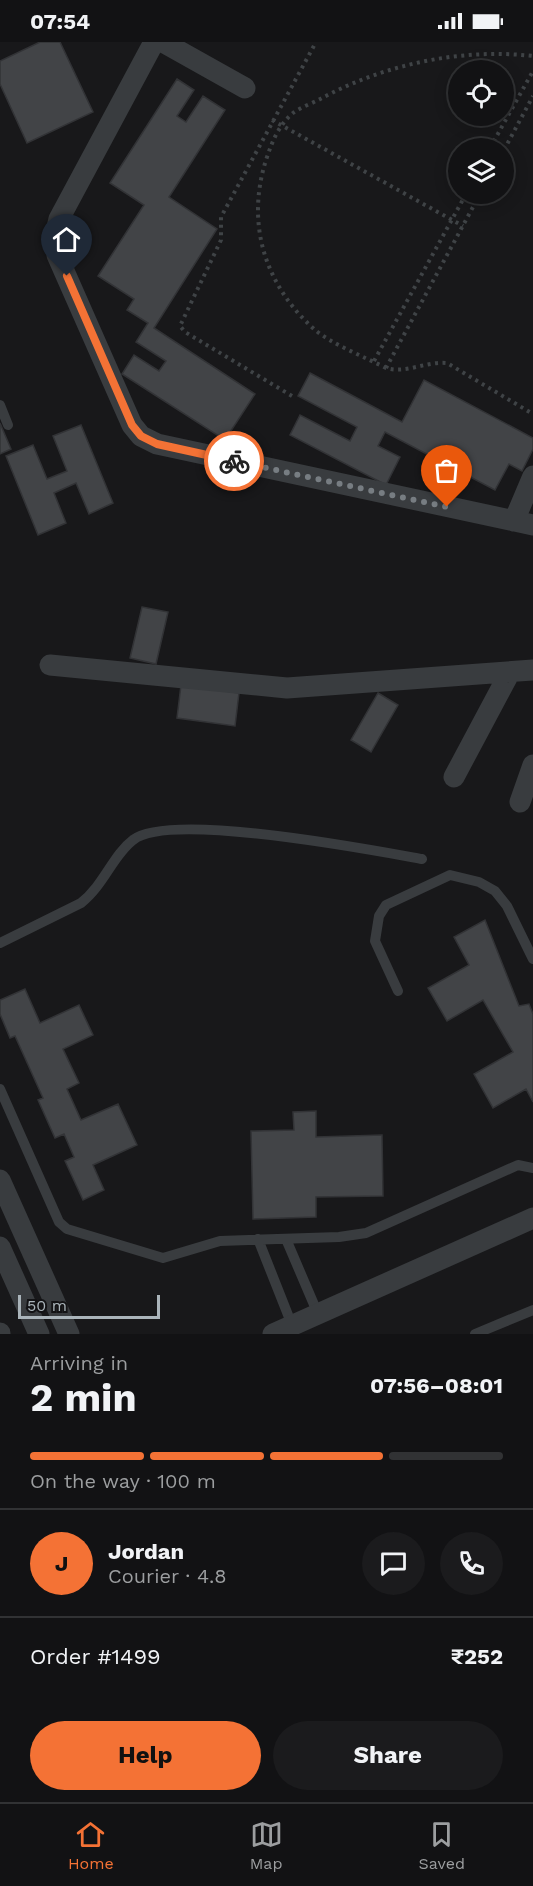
<!DOCTYPE html>
<meta charset="utf-8">
<style>
body{margin:0;font-family:"Work Sans",sans-serif;background:#1b1b1d;color:#f1f3f6;height:100vh;display:flex;flex-direction:column;font-size:22px;white-space:nowrap}
*{box-sizing:border-box;margin:0}
p{font-size:20px;color:#9c9ea0}
.icon{flex:none;width:33px;height:33px;fill:none;stroke:currentColor;stroke-width:2;stroke-linecap:round;stroke-linejoin:round}
.map{position:relative;height:1292px;overflow:hidden}
.drawer{display:flex;flex-direction:column;background:#121214;flex:1}
.drawer>*{flex:none}
.buttons{position:absolute;left:448px;top:18px;display:grid;gap:12px}
.buttons a{display:grid;place-items:center;width:66px;height:66px;border-radius:50%;background:#121214;box-shadow:0 3px 15px #0003,0 0 0 2px #313234;font-size:30px}
.scale{position:absolute;left:18px;bottom:15px;width:142px;box-sizing:border-box;padding-left:6px;border:3px solid #aab4ba;border-top:0;font-size:16px;line-height:21px;white-space:nowrap;color:#aab4ba;-webkit-text-stroke:4px #131315;paint-order:stroke}
.pin{position:absolute;display:grid;place-items:center;width:51px;height:51px;color:#fff;margin:-62px -26px;border-radius:50% 50% 50% 0;rotate:-45deg;box-shadow:0 0 6px #0007}
.pin .icon{rotate:45deg}
.courier{position:absolute;display:grid;place-items:center;width:60px;height:60px;margin:-30px;border:4px solid #f47235;border-radius:50%;background:#fff;color:#222;box-shadow:0 2px 8px #0007}
.summary em{font-style:normal;font-weight:700}
.summary div{display:flex;flex-direction:column-reverse}
.summary{display:flex;align-items:center;justify-content:space-between;height:102px;padding:0 30px}
h1{font-size:39px;font-weight:700;line-height:45px}
.bar{display:grid;grid-template-columns:repeat(4,1fr);gap:9px 6px;align-content:center;height:72px;padding:0 30px}
.bar i{height:8px;border-radius:4px;background:#313234}
.bar .current{background:#f47235}
.bar p{grid-column:span 4}
.line{display:flex;align-items:center;gap:15px;padding:0 30px;border-top:2px solid #313234}
.line div{flex:1}
.round{display:grid;place-items:center;flex:none;width:63px;height:63px;border-radius:32px;background:#1b1b1d}
.cta{display:flex;gap:12px;margin-top:auto;padding:12px 30px}
.cta a{flex:1;height:69px;border-radius:36px;background:#f47235;color:#111;font-size:24px;font-weight:700;line-height:69px;text-align:center}
.cta a+a{background:#1b1b1d;color:#f1f3f6}
.status{display:flex;justify-content:space-between;align-items:center;height:42px;padding:0 30px;background:#121214;direction:ltr}
.status svg{height:16px;fill:currentColor}
.tabs{display:flex;justify-content:space-around;align-items:center;height:84px;border-top:2px solid #313234;background:#121214;font-size:16px;color:#9c9ea0}
.tabs a{display:grid;justify-items:center;gap:3px}
.tabs .current{color:#f47235}
.map>svg:first-child{display:block}
.building{fill:#424447;stroke:#323336;stroke-width:1.5}
.lines{fill:none;stroke-linecap:round;stroke-linejoin:round}
.path{stroke:#3f4346;stroke-width:4;stroke-dasharray:3 4.5;stroke-linecap:butt}
.service{stroke:#393c3f;stroke-width:10}
.minor{stroke:#393c3f;stroke-width:21}
.done{stroke:#777d82;stroke-width:6;stroke-dasharray:0 10.8}
.route{stroke:#f47235;stroke-width:8}
</style>
<div class="status"><b>07:54</b><svg viewBox="0 0 49 12"><path d="M0 12V9h3v3zM5 12V6h3v6zM10 12V3h3v9zM15 12V0h3v12zM26 1h20v11H26zM47 4h2v5h-2z"/></svg></div>
<div class="map">
<svg width="533" height="1292" viewBox="0 0 533 1292">
<rect width="100%" height="100%" fill="#18181a"/>
<path class="building" d="M40,0h20l33,70 -66,31 -27,-59v-23z
M177,37l17,11 -17,26 9,6 17,-26 22,14 -56,87 48,32 -63,99 101,66 -30,46 -103,-66 12,-19 25,16 7,-10 -30,-19 12,-19 -21,-13 7,-11 -36,-23 46,-71 -34,-22z
M310,331l92,49 22,-42 109,58v11l-11,22 -13,-7 -14,26 -110,-58 -7,14 22,11 -14,28 -96,-50 10,-20 50,26 7,-14 -59,-31z
M0,381l11,26 -11,5z
M81,383l32,78 -24,11 -13,-31 -22,10 12,30 -28,12 -32,-79 27,-11 14,34 20,-8 -14,-35z
M142,565l26,5 -12,52 -26,-6z
M181,643l58,8 -4,33 -58,-8z
M378,651l20,12 -27,47 -20,-12z
M485,878l34,86 10,-2 4,10v88l-7,-13 -33,19 -19,-34 39,-22 -30,-52 -36,21 -19,-33 41,-23 -15,-28z
M25,947l15,34 39,-18 14,30 -30,14 16,34 -12,6 14,31 37,-16 19,41 -44,20 11,25 -21,10 -18,-39 9,-4 -10,-23 -9,4 -17,-38 5,-2 -28,-62 -5,2 -10,-24v-14z
M316,1069v26l66,-2 1,61 -67,1v20l-63,2 -2,-88 43,-1 -1,-18z"/>
<g class="lines">
<path class="path" d="M272,78l191,106
M490,106l43,-77
M504,108l29,-54
M480,152l-94,174c20,6 40,-7 61,-5l86,51
M374,319l92,-167
M386,326c-21,-11 -55,-24 -72,-39 -50,-45 -68,-106 -48,-169 6,-18 12,-34 27,-47 8,-6 20,-10 29,-15 64,-34 139,-50 211,-42
M292,354l-107,-64 -5,-6 41,-86v-23l95,-175"/>
<path class="service" d="M0,363l8,20
M0,901l81,-40c23,-18 32,-48 52,-63 36,-29 239,10 289,19
M398,949l-23,-50 4,-25 7,-11 64,-30 29,7 16,9 12,15 26,53
M0,1047l59,133 8,7 96,29 57,-17 119,-4 27,-4 152,-68 15,3
M258,1197l34,86
M286,1197l32,75
M475,1292l58,-24"/>
<path class="minor" d="M154,0l-95,177 -4,17 2,19 75,170 9,11 16,8 376,81
M163,0l82,46
M514,479l19,-45
M50,623l237,23 246,-18
M454,735l56,-105
M520,760l13,-37
M0,1138l69,154
M0,1205l39,87
M0,1291v1
M273,1292l260,-116"/>
</g>
<g class="lines">
<path class="done" d="M234,419l213,46"/>
<path class="route" d="M67,234l65,149 9,11 16,8 77,17"/>
</g>
</svg>
<div class="buttons">
<a><svg class="icon" aria-label="locate" viewBox="0 0 24 24"><circle cx="12" cy="12" r="6"/><path d="M12 2v4M12 18v4M2 12h4M18 12h4"/></svg></a>
<a><svg class="icon" aria-label="layers" viewBox="0 0 24 24"><path d="M12 4l9 5-9 5-9-5zM3 14l9 5 9-5"/></svg></a>
</div>
<div class="scale">50 m</div>
<div class="pin" style="left:447px;top:465px;background:#ea580c"><svg class="icon" aria-label="bag" viewBox="0 0 24 24"><path d="M5 8h14l-1 12H6zM9 8a3 3 0 0 1 6 0"/></svg></div>
<div class="pin" style="left:67px;top:234px;background:#1f2937"><svg class="icon" aria-label="home" viewBox="0 0 24 24"><path d="M3 11l9-7 9 7M6 9v11h12V9"/></svg></div>
<div class="courier" style="left:234px;top:419px"><svg class="icon" aria-label="bike" viewBox="0 0 24 24"><circle cx="6" cy="16" r="4"/><circle cx="18" cy="16" r="4"/><path d="M6 16l4-8h5l3 8M10 8l3 8H6M13 5h3"/></svg></div>
</div>
<section class="drawer">
<div class="summary"><div><h1>2 min</h1><p>Arriving in</p></div><em>07:56–08:01</em></div>
<div class="bar"><i class="current"></i><i class="current"></i><i class="current"></i><i></i><p>On the way · 100 m</p></div>
<div class="line" style="height:108px"><b class="round" style="background:#f47235;color:#111">J</b><div><b>Jordan</b><p>Courier · 4.8</p></div><a class="round"><svg class="icon" aria-label="chat" viewBox="0 0 24 24"><path d="M4 5h16v11H9l-5 4z"/></svg></a><a class="round"><svg class="icon" aria-label="phone" viewBox="0 0 24 24"><path d="M5 4h4l2 5-3 2q2 4 5 5l2-3 5 2v4C11 20 4 13 5 4z"/></svg></a></div>
<div class="line" style="height:78px"><div>Order #1499</div><b>₹252</b></div>
<div class="cta"><a>Help</a><a>Share</a></div>
</section>
<nav class="tabs">
<a class="current"><svg class="icon" aria-label="home" viewBox="0 0 24 24"><path d="M3 11l9-7 9 7M6 9v11h12V9"/></svg>Home</a>
<a><svg class="icon" aria-label="map" viewBox="0 0 24 24"><path d="M3 6l6-2 6 2 6-2v14l-6 2-6-2-6 2zM9 4v14M15 6v14"/></svg>Map</a>
<a><svg class="icon" aria-label="saved" viewBox="0 0 24 24"><path d="M7 4h10v16l-5-4-5 4z"/></svg>Saved</a>
</nav>
